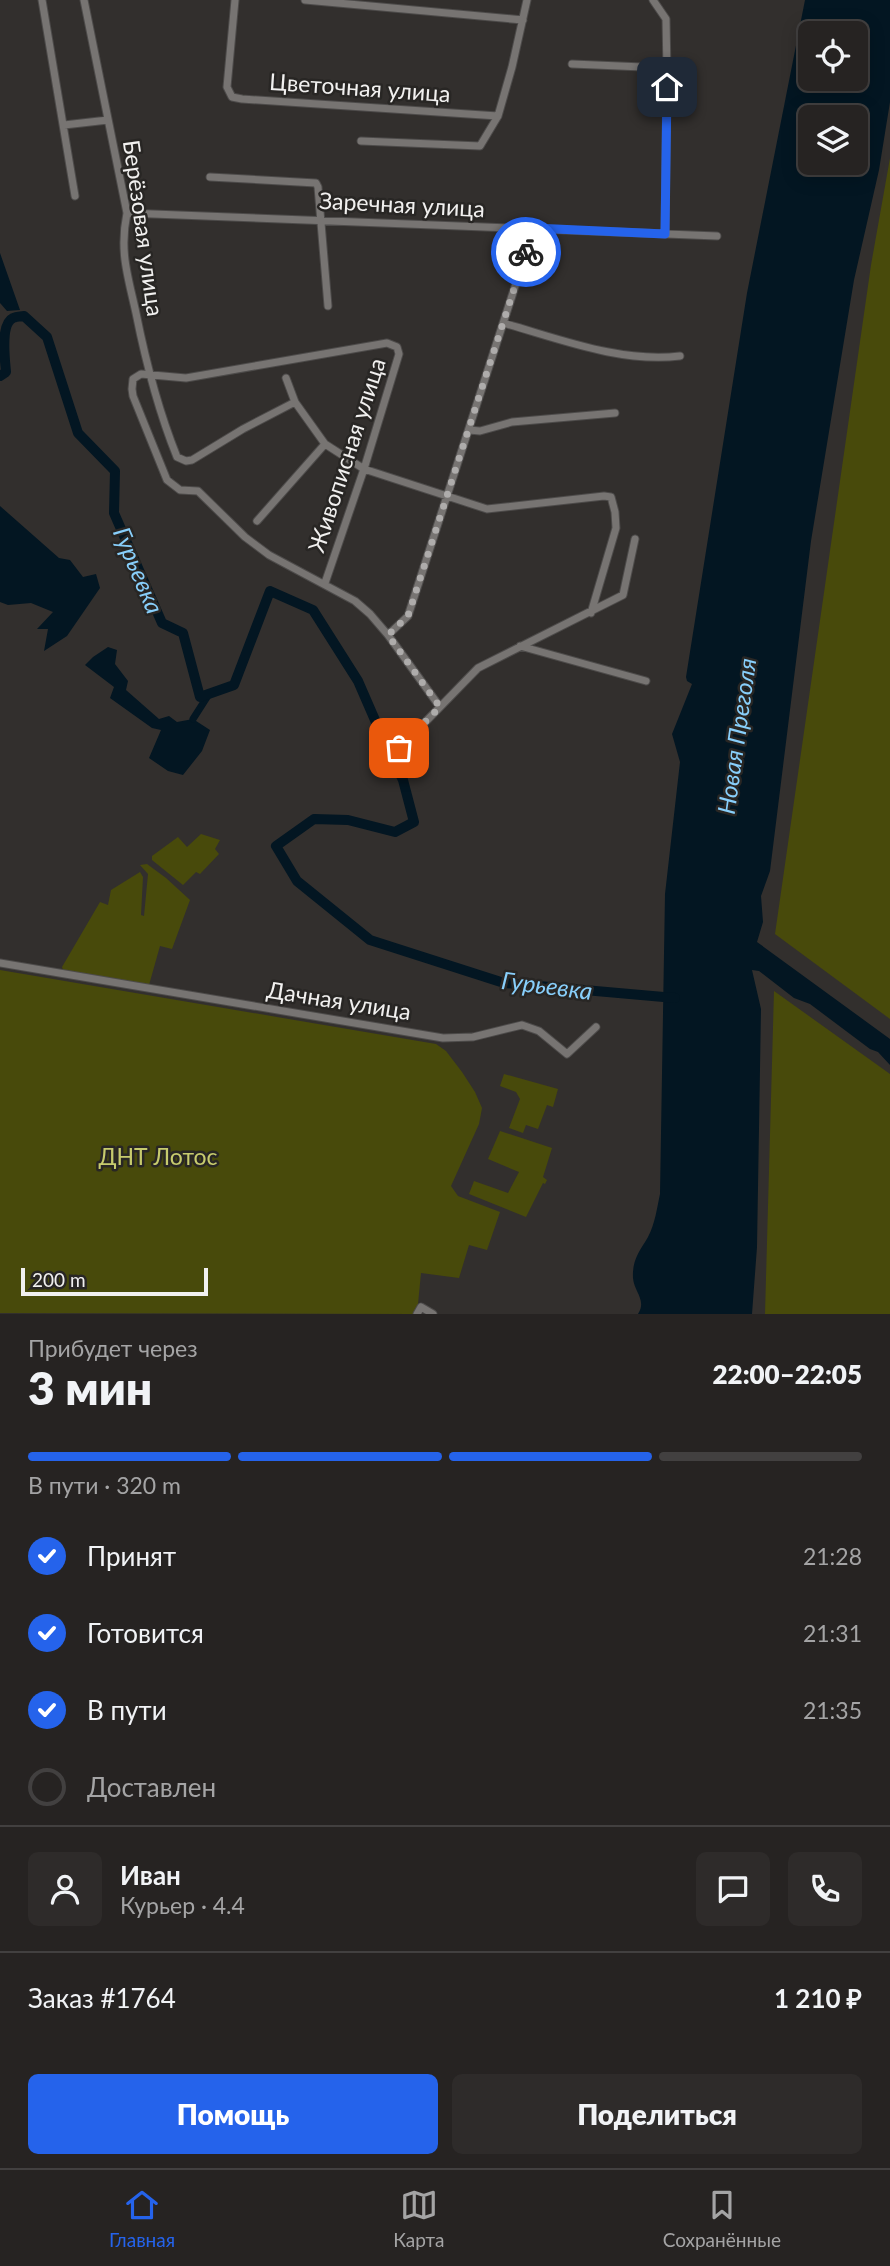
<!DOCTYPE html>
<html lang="ru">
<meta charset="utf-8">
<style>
body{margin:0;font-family:Lato,sans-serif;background:#2e2b2a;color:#f1f3f6;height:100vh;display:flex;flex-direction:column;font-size:26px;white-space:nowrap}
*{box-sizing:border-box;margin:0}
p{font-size:23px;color:#a4a4a5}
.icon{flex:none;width:38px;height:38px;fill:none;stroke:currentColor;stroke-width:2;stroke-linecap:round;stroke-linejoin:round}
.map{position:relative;height:1314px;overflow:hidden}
.panel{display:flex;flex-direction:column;background:#262322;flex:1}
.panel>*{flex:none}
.controls{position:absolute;left:798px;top:21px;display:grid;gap:14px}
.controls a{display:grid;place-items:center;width:70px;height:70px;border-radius:10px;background:#262322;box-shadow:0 4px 18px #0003,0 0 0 2px #424040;font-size:35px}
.scale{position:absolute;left:21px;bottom:18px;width:187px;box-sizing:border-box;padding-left:7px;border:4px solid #f1f0ef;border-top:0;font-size:19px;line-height:24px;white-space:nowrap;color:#f1f0ef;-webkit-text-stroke:5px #282624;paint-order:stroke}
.pin{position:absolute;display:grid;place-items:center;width:60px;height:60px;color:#fff;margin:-30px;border-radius:14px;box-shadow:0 4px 10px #0006}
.courier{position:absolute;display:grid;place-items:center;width:70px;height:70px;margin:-35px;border:5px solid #2563eb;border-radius:50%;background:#fff;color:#222;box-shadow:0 2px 9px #0007}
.summary em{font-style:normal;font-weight:800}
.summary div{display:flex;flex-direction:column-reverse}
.summary{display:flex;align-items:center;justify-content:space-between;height:119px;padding:0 28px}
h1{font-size:46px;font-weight:800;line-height:52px}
.bar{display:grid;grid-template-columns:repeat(4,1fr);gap:10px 7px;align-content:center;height:84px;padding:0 28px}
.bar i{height:9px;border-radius:5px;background:#424040}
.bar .active{background:#2563eb}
.bar p{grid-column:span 4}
.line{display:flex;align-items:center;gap:18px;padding:0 28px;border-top:2px solid #424040}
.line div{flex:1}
.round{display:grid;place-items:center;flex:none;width:74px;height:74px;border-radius:10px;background:#2e2b2a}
ol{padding:0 28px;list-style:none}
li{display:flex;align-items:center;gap:21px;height:77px}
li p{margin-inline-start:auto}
li .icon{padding:7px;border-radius:50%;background:#2563eb;color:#fff;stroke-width:4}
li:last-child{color:#a4a4a5}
li i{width:38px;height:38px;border:4px solid #424040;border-radius:50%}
.cta{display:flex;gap:14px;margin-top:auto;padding:14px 28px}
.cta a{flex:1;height:80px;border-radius:10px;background:#2563eb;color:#fff;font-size:28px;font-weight:800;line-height:80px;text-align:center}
.cta a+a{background:#2e2b2a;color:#f1f3f6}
.menu{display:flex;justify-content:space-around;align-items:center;height:98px;border-top:2px solid #424040;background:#262322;font-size:19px;color:#a4a4a5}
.menu a{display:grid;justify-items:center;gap:4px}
.menu .active{color:#2563eb}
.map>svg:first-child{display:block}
.green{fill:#484a0b}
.water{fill:#031622;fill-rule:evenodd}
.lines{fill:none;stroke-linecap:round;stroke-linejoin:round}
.canal{stroke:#031622;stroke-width:7}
.river{stroke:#031622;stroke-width:10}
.street-casing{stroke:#4d4b4a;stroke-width:9}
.street{stroke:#777472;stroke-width:7}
.done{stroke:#aeacab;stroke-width:7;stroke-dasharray:0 12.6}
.route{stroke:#2563eb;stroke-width:9}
.labels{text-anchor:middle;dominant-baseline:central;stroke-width:5;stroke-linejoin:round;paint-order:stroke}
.street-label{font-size:23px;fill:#f1f0ef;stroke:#282624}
.park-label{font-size:23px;fill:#c7cb6d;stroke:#282624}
.water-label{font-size:24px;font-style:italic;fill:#88cffb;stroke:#282624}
</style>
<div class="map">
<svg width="890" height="1314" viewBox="0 0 890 1314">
<rect width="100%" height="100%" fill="#322f2d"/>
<path class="green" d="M890,158v861l-115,-85 96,-669z
M201,834l19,6 -5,9 4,5 -19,20 -4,-2 -13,13 -31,-25v-4l26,-19 9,10z
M147,864l19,14 24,22 -18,49 -12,-3 -11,39 -86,-15 -1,-3 38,-65 8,3 3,-15 29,-18 3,5 -2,38 3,1 4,-42 -8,-9z
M0,970l436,74 10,7 16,21 13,20 7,16 -3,16 -28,62 7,10 42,16 -13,38 -18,-5 -10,33 -38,-5 -3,31 -5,10 -413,-1z
M774,991l116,83v240h-125z
M504,1074l54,15 -5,18 -6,-2 -9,24 -12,-4 -3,8 -14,-5 11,-29 -4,-7 -16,-6z
M500,1131l52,17 -9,29 4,3 -2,4 -2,-1 -17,34 -57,-23 5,-13 34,12 11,-21 -31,-13z"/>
<path class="water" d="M805,0h85v102l-11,68 -25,110 -43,261 -41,330 -9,25 2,26 -6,20 133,97v26l-12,-13 -8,-3 -60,-45 -16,-6 -35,-27 -7,-1 9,39 -4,238 -5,67h-114c9,-14 -4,-22 -5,-36 -1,-19 7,-27 15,-41 7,-13 9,-29 12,-43l5,-300 15,-132 -8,-28 20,-50 -5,-3 -1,-4 61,-384zM856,33v46h-46v-46zM856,117v46h-46v-46z
M0,253l20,57 -13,1 -7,-8z
M0,506l59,52 11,2 13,17 13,-3 4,14 -33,48 -23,15 4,-22h-11l16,-17 -22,-9 -23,2 -8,-3z
M108,647l9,3 -2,14 13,17 -2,9 33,29 10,-3 8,6 16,-3 17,11 -8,21 -19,24 -15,-4 -19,-13 12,-28 -9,-2 -42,-30 4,-11 -29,-22 8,-8z"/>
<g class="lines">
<path class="canal" d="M193,719l16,-25"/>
<path class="river" d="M0,376l6,-4c-1,-12 -6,-48 7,-54 1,-1 10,-2 11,-2l23,21 31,96 37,38 -1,42 48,110 21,10 17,64 34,-12 36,-94 43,19 45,71 30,69
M394,761l9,19 11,42 -19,10 -47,-12 -34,-1 -38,27 21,35 73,59 134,43 171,15"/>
<defs>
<path id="street" d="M42,0l33,196
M84,0l43,213c-8,39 1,63 9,100 10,50 22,97 41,144l9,4 6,-1 51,-31 52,-27
M235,0l-8,87 5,10 10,2 256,17
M305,0l218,20
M653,0l13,19 1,52 -2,163
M572,64l95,4
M64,125l44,-5
M361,141l119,5 18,-30 14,-49 15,-67
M210,177l106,6 2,4 10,119
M127,213l590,23
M503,323c57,16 117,40 177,33
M286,378l9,24 30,42 39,25 123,40 117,-13 7,1 4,15 1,16 -25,85
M469,430l11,1 32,-9 103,-9
M257,521l68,-77
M325,583l39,-114 35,-115 -2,-7 -10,-4 -201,35 -45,-4 -8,5 -1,10 1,7 34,84 13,10 18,1 47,46 24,18 86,46 15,13 18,21 52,72
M388,635l20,-19 126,-388
M520,646l126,35
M399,749l79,-81 145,-73 12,-56
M0,963l443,75 30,-1 49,-12 17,6 28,23 29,-27
M417,1314l4,-7 12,7"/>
</defs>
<use href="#street" class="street-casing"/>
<use href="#street" class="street"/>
</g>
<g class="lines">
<path class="done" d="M399,748l41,-41 -52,-72 20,-19 118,-364"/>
<path class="route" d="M526,252l8,-24 131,6 2,-147"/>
</g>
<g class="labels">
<g class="street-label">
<text transform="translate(360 87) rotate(4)">Цветочная улица</text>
<text transform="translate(402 204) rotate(3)">Заречная улица</text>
<text transform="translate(144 228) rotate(82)">Берёзовая улица</text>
<text transform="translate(346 455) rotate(-72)">Живописная улица</text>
<text transform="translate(339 1000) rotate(9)">Дачная улица</text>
</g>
<g class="park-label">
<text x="158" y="1156">ДНТ Лотос</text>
</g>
<g class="water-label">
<text transform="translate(139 570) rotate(67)">Гурьевка</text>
<text transform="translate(736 736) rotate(-82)">Новая Преголя</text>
<text transform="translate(547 985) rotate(7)">Гурьевка</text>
</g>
</g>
</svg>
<div class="controls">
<a><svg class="icon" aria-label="locate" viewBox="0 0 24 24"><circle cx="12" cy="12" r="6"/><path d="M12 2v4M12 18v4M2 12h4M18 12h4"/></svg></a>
<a><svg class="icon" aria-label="layers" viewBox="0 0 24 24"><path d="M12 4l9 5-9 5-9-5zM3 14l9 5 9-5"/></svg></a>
</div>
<div class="scale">200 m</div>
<div class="pin" style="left:399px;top:748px;background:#ea580c"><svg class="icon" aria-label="bag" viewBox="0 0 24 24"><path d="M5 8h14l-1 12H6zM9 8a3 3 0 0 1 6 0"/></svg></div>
<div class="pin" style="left:667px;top:87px;background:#1f2937"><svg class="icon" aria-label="home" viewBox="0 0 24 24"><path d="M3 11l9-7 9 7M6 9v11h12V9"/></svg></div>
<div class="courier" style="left:526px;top:252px"><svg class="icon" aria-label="bike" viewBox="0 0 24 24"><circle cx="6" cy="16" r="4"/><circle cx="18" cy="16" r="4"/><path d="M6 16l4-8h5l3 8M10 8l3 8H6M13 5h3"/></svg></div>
</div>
<section class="panel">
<div class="summary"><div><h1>3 мин</h1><p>Прибудет через</p></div><em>22:00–22:05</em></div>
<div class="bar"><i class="active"></i><i class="active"></i><i class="active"></i><i></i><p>В пути · 320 m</p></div>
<ol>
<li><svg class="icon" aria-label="check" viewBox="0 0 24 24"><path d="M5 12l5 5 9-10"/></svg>Принят<p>21:28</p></li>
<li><svg class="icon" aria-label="check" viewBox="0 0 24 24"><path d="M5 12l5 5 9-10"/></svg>Готовится<p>21:31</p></li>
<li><svg class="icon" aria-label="check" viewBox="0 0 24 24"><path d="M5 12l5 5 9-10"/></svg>В пути<p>21:35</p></li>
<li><i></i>Доставлен</li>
</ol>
<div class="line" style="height:126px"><a class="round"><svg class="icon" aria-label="person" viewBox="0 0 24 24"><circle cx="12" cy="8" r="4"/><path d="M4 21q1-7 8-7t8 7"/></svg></a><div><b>Иван</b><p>Курьер · 4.4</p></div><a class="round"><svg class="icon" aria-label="chat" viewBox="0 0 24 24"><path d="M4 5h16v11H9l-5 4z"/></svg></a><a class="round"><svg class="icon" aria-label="phone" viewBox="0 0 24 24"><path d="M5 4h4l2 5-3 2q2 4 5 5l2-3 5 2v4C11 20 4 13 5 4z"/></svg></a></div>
<div class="line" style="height:91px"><div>Заказ #1764</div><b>1 210 ₽</b></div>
<div class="cta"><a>Помощь</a><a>Поделиться</a></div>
</section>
<nav class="menu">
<a class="active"><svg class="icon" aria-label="home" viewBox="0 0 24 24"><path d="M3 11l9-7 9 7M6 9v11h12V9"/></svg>Главная</a>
<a><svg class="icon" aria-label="map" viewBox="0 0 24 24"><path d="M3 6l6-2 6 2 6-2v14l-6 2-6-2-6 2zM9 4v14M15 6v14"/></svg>Карта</a>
<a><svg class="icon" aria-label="saved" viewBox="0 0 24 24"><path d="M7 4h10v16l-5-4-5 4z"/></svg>Сохранённые</a>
</nav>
